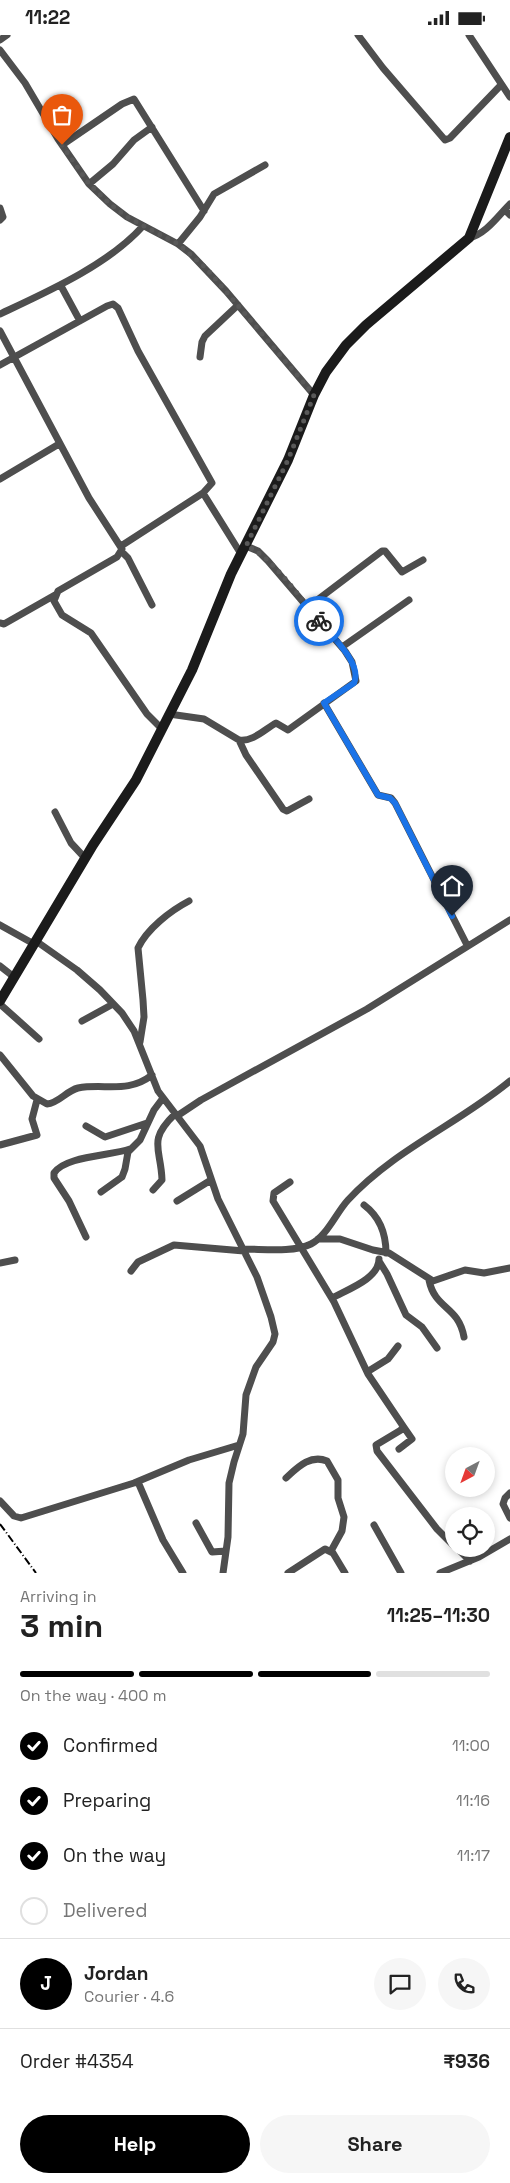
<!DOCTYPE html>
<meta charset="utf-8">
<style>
body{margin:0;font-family:"Space Grotesk",sans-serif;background:#f6f6f6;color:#222;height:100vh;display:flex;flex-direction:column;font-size:19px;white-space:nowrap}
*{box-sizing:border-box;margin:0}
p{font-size:16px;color:#767676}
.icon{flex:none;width:28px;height:28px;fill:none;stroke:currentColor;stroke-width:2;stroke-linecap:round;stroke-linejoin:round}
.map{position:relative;height:1538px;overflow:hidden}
.sheet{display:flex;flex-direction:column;background:#fff;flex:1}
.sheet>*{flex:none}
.needle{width:32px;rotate:221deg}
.buttons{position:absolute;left:445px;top:1412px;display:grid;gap:10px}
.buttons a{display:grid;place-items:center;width:50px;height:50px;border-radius:50%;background:#fff;box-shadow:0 2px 8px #0003;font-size:25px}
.pin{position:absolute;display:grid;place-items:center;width:42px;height:42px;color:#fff;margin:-51px -21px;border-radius:50% 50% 50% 0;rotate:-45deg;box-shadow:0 0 5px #0007}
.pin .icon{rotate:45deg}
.courier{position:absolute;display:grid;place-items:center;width:50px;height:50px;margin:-25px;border:4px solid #1a73e8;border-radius:50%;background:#fff;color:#222;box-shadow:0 1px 6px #0007}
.summary em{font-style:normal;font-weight:600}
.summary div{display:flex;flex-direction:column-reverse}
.summary{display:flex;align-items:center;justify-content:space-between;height:85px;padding:0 20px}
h1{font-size:32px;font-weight:600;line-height:38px}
.bar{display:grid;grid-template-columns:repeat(4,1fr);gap:8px 5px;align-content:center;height:60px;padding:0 20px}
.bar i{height:6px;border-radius:4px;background:#e0e0e0}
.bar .current{background:#000}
.bar p{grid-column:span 4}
.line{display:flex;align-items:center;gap:12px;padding:0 20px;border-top:1px solid #e0e0e0}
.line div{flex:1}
.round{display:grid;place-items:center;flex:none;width:52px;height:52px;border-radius:26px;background:#f6f6f6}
ol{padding:0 20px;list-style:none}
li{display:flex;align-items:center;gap:15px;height:55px}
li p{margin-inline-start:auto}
li .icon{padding:5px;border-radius:50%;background:#000;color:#fff;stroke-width:4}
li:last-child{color:#767676}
li i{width:28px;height:28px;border:2px solid #e0e0e0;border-radius:50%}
.cta{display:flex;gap:10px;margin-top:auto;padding:10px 20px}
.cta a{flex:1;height:58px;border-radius:30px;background:#000;color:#fff;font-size:20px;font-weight:600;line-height:58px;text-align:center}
.cta a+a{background:#f6f6f6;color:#222}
.status{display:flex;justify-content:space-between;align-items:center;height:35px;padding:0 25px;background:#fff;direction:ltr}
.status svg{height:14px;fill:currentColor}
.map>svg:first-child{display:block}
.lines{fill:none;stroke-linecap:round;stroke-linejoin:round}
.street{stroke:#4e4e4e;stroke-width:7}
.secondary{stroke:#1b1b1b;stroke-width:10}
.rail{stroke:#000;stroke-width:2;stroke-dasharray:8 2.5 1 2.5;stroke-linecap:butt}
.done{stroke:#595959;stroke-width:5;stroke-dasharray:0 9}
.route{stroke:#1a73e8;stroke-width:6}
</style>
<div class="status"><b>11:22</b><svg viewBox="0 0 49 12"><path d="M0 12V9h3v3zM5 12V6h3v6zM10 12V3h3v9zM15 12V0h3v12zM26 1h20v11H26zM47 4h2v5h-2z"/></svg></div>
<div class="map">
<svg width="510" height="1538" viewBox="0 0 510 1538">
<rect width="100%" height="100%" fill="#fff"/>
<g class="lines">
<path class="street" d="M358,0l25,33 62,72 5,-2 51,-53
M469,0l41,62
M0,5l7,-5
M0,15l25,33 33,56 31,45 21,20 17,13 51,27 13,10 35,37 88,104
M62,110l60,-41 12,-5 70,112
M89,149l24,-20 21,-24 18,-13
M0,173l3,9 -3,3
M505,175l5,5
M469,203c17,-4 29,-22 41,-34
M178,209l22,-27 14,-23 51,-29
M61,251l19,35
M0,279c47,-22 108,-49 143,-88
M0,296l89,167 33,51 -5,8 -59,34 -4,10 8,14 29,18 56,81 15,15
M200,322l2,-15 3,-6 33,-31
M0,330l107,-59 6,-2 5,4 20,43 74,132 -9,10 -82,53
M0,444l59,-35
M203,458l38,61
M122,517l6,6 24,47
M308,572l74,-56h3l17,21 21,-12
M0,588l4,1 51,-29
M342,612l67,-47
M324,668l54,92 13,3 4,5 72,142
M169,679l35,5 35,21c14,2 26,-11 37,-17l12,7 68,-49 -4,-19 -7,-11 -77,-90 -10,-10 -12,-5
M239,705l7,15 37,54 4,2 22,-12
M55,777l16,31 14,15
M0,890l34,19
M36,906l41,29 23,20 22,23 12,18 24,60 42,55 18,53 39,78 14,40 4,17 -2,8 -17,25 -10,28 -3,39 -9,28 -5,21 -1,54 -5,36
M0,931l14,11
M0,969l39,35
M82,986l31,-17
M140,1007l4,-25 -1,-17 -5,-52c9,-19 32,-37 51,-47
M0,1020l33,41 14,8c12,-1 19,-13 31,-16 26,-5 50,6 74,-13
M177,1081l24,-16 166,-91 143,-89
M86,1091l19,11 42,-14
M0,1110l37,-10 -5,-16 5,-19
M290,1147l-16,11 -1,8 61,101 34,72 35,52 -2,4 -25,15 1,6 60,78 17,17
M153,1155l9,-10c-1,-32 -15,-39 13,-66
M101,1157l21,-15 3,-8 3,-17 12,-12 14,-30 9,-12
M177,1166l34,-21
M364,1170c16,12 22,28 22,48
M86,1202l-17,-36 -15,-23v-5c11,-17 56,-17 76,-24
M318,1204h22l33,11 16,3 44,28 32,-11 19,3 26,-5
M243,1214c21,0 49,4 68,-5 16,-8 25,-31 37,-44 46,-50 110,-76 162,-119
M379,1226l8,13 19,41 16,12 15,21
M0,1228l15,-3
M131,1236l7,-9 36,-17 70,6
M429,1245c6,30 29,25 35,57
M332,1263c14,-8 47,-19 47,-39
M367,1337l21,-13 10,-13
M399,1414l13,-10 -9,-13
M286,1443c11,-10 24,-24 41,-17l11,19v18l6,19 -2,14 -11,20
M138,1447l25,58 20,33
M510,1458l-5,5 -2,6 7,14
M0,1466l14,15 7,2 113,-35 55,-23 50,-15
M196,1488l16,29 14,-1
M374,1490l27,48
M458,1514l12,12
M288,1538l37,-24 8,4 12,20
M440,1538l39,-16 31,-18"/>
<path class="secondary" d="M0,966l93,-156 43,-65 56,-110 39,-96 57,-114 26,-65 12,-23 20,-27 20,-20 103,-87 41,-101"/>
<path class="rail" d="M0,1489l36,49"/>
</g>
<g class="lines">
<path class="done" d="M62,110l27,39 21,20 17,13 51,27 28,24 108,127 -26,65 -42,86c25,9 55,53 73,75"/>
<path class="route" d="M319,586c11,13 44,43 35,62l-30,20 54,92 12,3 5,5 57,113"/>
</g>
</svg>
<div class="buttons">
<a><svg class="needle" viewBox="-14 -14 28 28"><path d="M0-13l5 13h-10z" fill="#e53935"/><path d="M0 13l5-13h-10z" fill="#767676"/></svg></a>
<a><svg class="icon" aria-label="locate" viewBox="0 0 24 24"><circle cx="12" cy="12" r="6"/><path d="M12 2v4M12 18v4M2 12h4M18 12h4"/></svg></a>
</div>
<div class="pin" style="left:62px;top:110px;background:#ea580c"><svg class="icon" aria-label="bag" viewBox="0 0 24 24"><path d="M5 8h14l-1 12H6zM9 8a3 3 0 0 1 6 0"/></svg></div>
<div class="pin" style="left:452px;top:881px;background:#1f2937"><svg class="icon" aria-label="home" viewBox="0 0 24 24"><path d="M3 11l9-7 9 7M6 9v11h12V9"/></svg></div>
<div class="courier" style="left:319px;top:586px"><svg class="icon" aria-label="bike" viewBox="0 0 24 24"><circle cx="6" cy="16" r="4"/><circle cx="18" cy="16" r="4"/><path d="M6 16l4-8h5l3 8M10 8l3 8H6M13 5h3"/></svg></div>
</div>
<section class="sheet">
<div class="summary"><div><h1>3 min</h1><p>Arriving in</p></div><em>11:25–11:30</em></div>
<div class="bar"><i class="current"></i><i class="current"></i><i class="current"></i><i></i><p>On the way · 400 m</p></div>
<ol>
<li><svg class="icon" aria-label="check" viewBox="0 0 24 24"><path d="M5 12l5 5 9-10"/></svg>Confirmed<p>11:00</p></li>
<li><svg class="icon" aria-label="check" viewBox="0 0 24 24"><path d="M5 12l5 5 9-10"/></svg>Preparing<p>11:16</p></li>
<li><svg class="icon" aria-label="check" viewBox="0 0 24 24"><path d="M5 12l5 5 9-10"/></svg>On the way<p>11:17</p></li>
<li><i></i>Delivered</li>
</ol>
<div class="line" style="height:90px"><b class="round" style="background:#000;color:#fff">J</b><div><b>Jordan</b><p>Courier · 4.6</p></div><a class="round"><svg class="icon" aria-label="chat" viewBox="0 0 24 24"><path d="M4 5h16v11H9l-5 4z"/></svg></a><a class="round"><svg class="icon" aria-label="phone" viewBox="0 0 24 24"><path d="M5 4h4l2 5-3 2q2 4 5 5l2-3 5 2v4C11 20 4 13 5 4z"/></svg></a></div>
<div class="line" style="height:65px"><div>Order #4354</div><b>₹936</b></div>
<div class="cta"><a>Help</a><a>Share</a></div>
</section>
